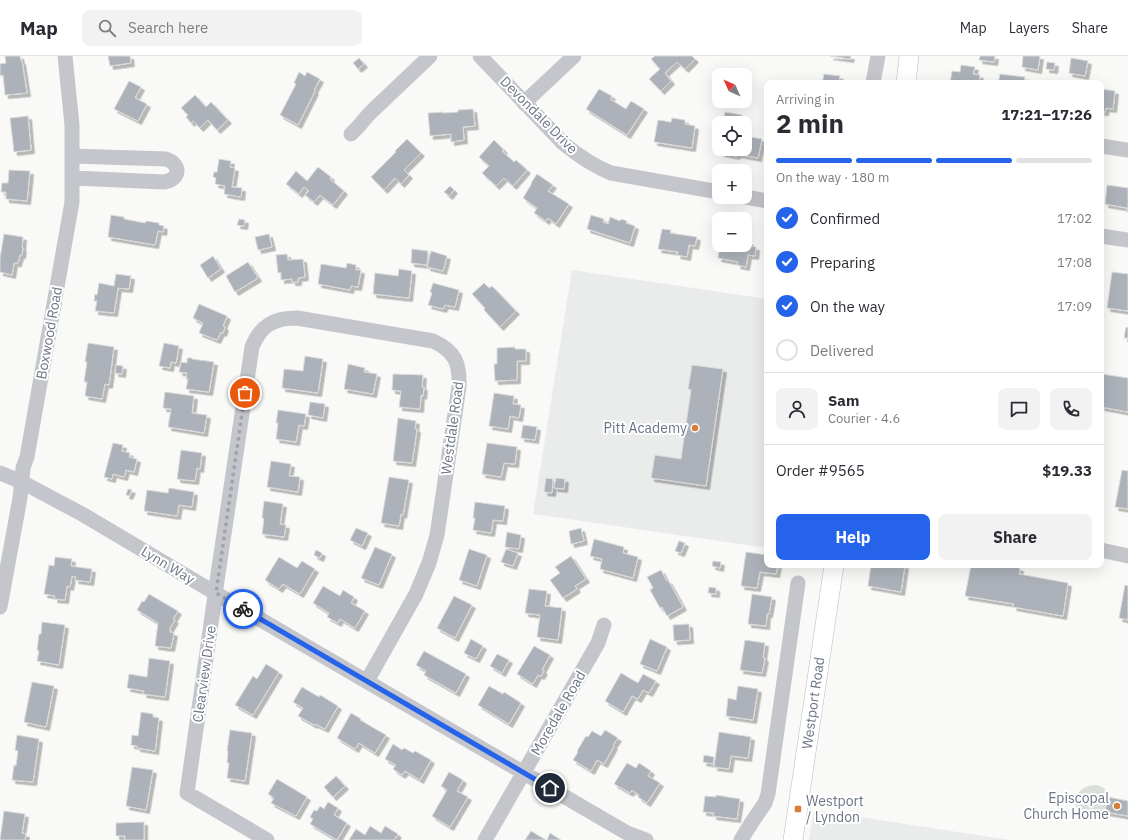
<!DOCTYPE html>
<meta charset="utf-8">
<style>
body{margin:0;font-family:"IBM Plex Sans",sans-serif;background:#f2f2f3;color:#2b2b33;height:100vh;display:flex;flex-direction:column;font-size:15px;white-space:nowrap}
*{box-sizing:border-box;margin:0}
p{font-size:13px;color:#7c7c81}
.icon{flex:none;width:22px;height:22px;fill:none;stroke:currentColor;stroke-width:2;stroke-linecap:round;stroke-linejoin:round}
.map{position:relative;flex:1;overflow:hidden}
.drawer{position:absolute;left:764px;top:24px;width:340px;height:488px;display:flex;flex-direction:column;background:#fff;border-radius:8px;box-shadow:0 4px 16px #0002}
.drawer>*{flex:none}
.needle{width:26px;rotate:315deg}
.buttons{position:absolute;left:712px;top:12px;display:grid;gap:8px}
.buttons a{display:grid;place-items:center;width:40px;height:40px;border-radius:8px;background:#fff;box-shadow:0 4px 16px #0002;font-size:20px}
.pin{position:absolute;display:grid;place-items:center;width:34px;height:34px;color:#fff;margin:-17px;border:2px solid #fff;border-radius:50%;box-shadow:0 1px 4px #0007}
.courier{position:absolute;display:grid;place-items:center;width:40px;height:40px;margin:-20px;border:3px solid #2563eb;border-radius:50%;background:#fff;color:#222;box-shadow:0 1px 5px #0007}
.overview em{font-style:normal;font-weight:800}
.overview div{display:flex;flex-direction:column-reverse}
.overview{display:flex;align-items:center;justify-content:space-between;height:68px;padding:0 12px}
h1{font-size:26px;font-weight:800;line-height:30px}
.bar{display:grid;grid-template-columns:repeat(4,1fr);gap:6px 4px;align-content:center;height:48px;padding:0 12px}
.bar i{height:5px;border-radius:3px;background:#e1e1e2}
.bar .selected{background:#2563eb}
.bar p{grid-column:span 4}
.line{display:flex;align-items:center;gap:10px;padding:0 12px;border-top:1px solid #e1e1e2}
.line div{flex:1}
.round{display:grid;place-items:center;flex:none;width:42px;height:42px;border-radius:8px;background:#f2f2f3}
ol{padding:0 12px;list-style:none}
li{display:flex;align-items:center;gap:12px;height:44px}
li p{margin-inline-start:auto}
li .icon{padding:4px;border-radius:50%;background:#2563eb;color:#fff;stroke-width:4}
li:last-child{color:#7c7c81}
li i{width:22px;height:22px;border:2px solid #e1e1e2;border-radius:50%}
.cta{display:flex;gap:8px;margin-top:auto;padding:8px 12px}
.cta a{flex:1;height:46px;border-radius:8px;background:#2563eb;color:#fff;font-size:16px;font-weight:800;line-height:46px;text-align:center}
.cta a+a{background:#f2f2f3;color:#2b2b33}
header{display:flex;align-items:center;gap:24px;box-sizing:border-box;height:56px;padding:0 20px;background:#fff;border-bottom:1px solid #e1e1e2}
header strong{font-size:19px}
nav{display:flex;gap:22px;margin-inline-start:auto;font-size:14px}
.search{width:280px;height:36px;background:#f2f2f3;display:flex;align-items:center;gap:10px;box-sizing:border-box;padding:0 14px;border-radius:8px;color:#7c7c81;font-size:15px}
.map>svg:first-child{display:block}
.built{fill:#eaebeb}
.green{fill:#dae0d9}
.building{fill:#adb2ba;stroke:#dbdcda;filter:url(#shadow)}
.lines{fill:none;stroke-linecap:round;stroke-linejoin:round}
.major-casing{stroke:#b7babf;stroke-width:20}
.minor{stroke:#c4c6cb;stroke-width:15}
.major{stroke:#fff;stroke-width:19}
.done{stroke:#9da4af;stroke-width:4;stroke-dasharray:0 7.2}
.route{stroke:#2563eb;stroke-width:5}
.poi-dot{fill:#d97e38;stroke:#fff;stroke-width:1.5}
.labels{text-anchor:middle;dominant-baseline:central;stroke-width:4;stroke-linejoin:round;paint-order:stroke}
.street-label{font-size:14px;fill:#6b7587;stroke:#fff}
.poi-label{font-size:14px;fill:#6b7587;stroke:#fff;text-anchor:end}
</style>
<header>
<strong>Map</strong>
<div class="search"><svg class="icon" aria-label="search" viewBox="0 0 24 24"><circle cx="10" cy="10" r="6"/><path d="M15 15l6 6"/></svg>Search here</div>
<nav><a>Map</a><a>Layers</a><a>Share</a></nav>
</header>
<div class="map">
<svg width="1128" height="784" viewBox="0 0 1128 784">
<defs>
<filter id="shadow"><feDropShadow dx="3.5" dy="3.5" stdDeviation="0" flood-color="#0004"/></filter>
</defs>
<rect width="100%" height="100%" fill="#f9faf8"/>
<path class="built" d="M572,214l195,29v249l-234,-34z
M814,754l196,30h-201z"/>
<path class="green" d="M1097,729l7,3 5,6c1,4 0,8 0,12 -5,26 -43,11 -31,-12 4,-7 11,-9 19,-9z"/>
<path class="building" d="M5,0h15l1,5h1l5,32 -22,2 -2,-20 -3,1v-12l6,-1z
M108,0h22l1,7 -21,3z
M655,0h37l3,3 -10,10 -8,-7 -12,11 6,8 -10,10 -12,-12 11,-10 -9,-10z
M830,0h21l-1,3z
M980,0h15l-1,6 -15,-2z
M1023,0h17l-2,14 -16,-3z
M359,2l5,6 -6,5 -5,-6z
M1071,2l17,3 -3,15 -16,-3z
M1047,6l8,1 -1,7 -8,-1z
M961,9l14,2 -2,7 7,1 -1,8h-29l2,-12 8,1z
M299,16l6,4 2,-4 13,7 -6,11 1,1 -17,34 -18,-10 16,-31 -2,-1z
M824,18l16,2 -1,7h-17z
M1000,18l25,3 -1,6h-26z
M129,25l12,6 -6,11 12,6 -9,17 -24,-12z
M599,33l13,7 -2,3 16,10 5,-8 13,8 -17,26 -41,-26z
M1101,33l14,2 -2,18 -7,-1 -1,4h-4z
M195,39l11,12 5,-5 17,18 -11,10 -9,-10 -8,8 -7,-7 -2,2 -5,-6 2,-2 -7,-7z
M473,53l2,17 -12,1 1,13 -13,2v-8l-21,2 -2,-23 15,-1v1l15,-1v-2z
M725,56l17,3 -1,8h-18z
M28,60l3,34 -17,2 -4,-34z
M672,62l13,2v4l10,2 -3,22 -38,-6 4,-22 13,2z
M745,80l17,3 -4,19 -21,-4v2l-16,-3 1,-4h23z
M407,83l14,14 -17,17 5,5 -8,9 -6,-6 -11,12 -13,-13 25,-25 -1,-1z
M494,84l10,10 -2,1 12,11 2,-2 11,10 -14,16 -9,-8 -8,8 -14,-13 7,-7 -10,-9z
M219,103l12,2 -1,6 5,1 -3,19 10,1 -1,9 -17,-3 1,-8 -10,-2 1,-6 -3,-1 1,-5h3z
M318,111l13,10 -1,2 14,12 -11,14 -13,-10 -6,7 -9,-7 4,-4 -5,-4 -5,7 -13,-10 10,-13 11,10z
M9,114l21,1 -3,30 -21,-2v-7h-5l1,-9h6z
M537,118l16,11 -5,6 21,13 -13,20 -8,-6 -2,3 -12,-8 3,-5 -14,-10 9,-15h-1z
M1107,129l21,3v24h-1v-4l-22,-4z
M450,130l4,4 -5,6 -5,-4z
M111,159l13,2v2l21,4 1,-2 13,2v2l5,1 -1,6 -5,-1 -3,14 -47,-8z
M591,159l13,4 -1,3 5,2 2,-7 10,4 1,-2 6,2 -1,2 9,3 -5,17 -43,-14z
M239,163l6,1 -1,6 -7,-1z
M662,173l9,1 -1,3 27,4 -2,9 -6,-1 -2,12 -10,-2 1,-3 -20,-3z
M4,178l19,3 -1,11h1l-1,7h-2l-2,8h-4l-2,12 -12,-3v-14z
M269,178l3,13 -14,3 -3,-13z
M745,185l5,1 -1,4 7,1 -1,9 -7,-1 -2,12 -9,-2 1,-3 -20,-4 2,-13h25z
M412,193l16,2 -1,14 -16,-2z
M431,195l16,5 -4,15 -16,-4z
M287,198l1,6 15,-1 2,18 -7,1v4h-6v-3l-11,1v-8l-3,1 -2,-18z
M213,200l8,13 -13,9 -8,-13z
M248,206l10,16 -23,14 -9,-16z
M347,207l9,2v5h5l-3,17 -7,-1 -1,4 -32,-6 3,-20 25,4z
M399,213l13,2 -3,27 -36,-4 2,-21 23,3z
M1112,216l16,2v37l-21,-3z
M116,218l15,2 -2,13 -11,-1 -4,25 -19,-2 2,-10h-3l1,-7 2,1 2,-12 15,3z
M433,227l26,7 -4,17 -10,-2 -2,4 -15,-4 4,-12 -2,-1z
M484,227l5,5 3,-2 24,25 -16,16 -16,-17 1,-2 -13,-14z
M199,248l28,12 -4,10 2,1 -2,6 -2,-1 -4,8 -18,-7 4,-10 -10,-5z
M1126,271l2,1v10h-4z
M88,287l26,4 -5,38 -4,-1 -3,15 -17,-3 2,-14h-3l3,-20h-2z
M164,287l15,3 -3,17 -5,-1 -1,6 -11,-2z
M515,291v2h11v12h-9v19l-22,1 -1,-17h3v-16z
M305,300l18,3 -5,34 -36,-5 2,-19 19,2z
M187,302h5v1l22,3 -5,30 -23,-3 2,-10h-2l1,-6 -8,-1 2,-10 6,1z
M348,308l17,4 -1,4 13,2 -4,20 -29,-5z
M116,309l7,1 -1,8 -7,-1z
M692,309l31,4 -17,117 -55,-8 4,-23 26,4 10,-69 -3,-1z
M393,318l30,1 -1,12h2l-1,9 -2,-1 -1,14 -21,-2 2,-16 -9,-1z
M1102,318l26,4v34l-27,-5v-24z
M165,336l29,4 -2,17 15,2 -3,18 -36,-6 3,-18 -8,-1z
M494,337l20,3 -1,8 8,1 -2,13 -9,-2 -2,13 -19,-3z
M310,346l15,2 -2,14 -15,-3z
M278,354l28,4 -2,12 -5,-1 -3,17 -20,-3 2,-16h-2z
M398,362l18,3 -1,8h2l-5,34 -19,-2z
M523,369l14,2 -2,13 -14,-2z
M113,387l10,2 -1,6 8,2 -1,4 8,2 -3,13 -8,-2 -2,7 -11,-3 -1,5 -8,-2z
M487,387l30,4 -2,17 -11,-1 -3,14 -19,-3z
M181,394l21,3 -2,16 -3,-1 -2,13 -18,-2z
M271,405l20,3 -2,12 11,1 -2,15 -31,-5z
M1122,414l6,1v38l-13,-2z
M389,421l20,3 -6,35 -2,-1 -2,12 -18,-3z
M546,422l7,1 -1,14 -8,-1z
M556,422l9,1 -1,10 -10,-1z
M169,432l25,4 -2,15 -13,-2 -2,11 -33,-5 3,-21 21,3z
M128,433l4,1 -3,6 -3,-1z
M264,445l19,3 -3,20 6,1 -2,12 -22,-3 2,-15 -2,-1z
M475,446l30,4 -2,15 -10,-1 -2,13 -18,-3 2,-12h-2z
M356,472l12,5 -6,13 -12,-6z
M581,472l3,13 -13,3 -2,-13z
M507,476l14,3 -2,14 -14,-2z
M594,483l30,8 -1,6 15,4 -5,21 -33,-9 2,-10 -12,-3z
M679,485l6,2 -4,10 -6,-2z
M375,491l17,7 -13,31 -18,-7z
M469,493l18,6 -10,31 -18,-6z
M506,493l12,4 -5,13 -12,-4z
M316,494l6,3 -2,5 -6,-3z
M746,496l21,3v10h11l-2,9 -16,-2 -3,16 -16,-2z
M571,500l15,23 -11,7 2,3 -14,9 -13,-18 10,-7 -5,-6z
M55,501l17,2 -1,7 21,3 -2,13 -15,-2 1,-3 -4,-1 -2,11 -3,-1 -2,14 -11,-1 1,-3 -11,-2 5,-29 5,1z
M279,501l18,11 5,-7 13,8 -15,25 -17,-10 -4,5 -14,-9z
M713,505l8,1 -1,6 -8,-2z
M871,509h34l-4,27 -33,-6z
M971,509h33l16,3 -1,6 49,9 -5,33 -50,-9 1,-3 -49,-8z
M661,514l6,11 1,-1 15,27 -16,9 -5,-9 -2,1 -10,-18 3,-2 -6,-11z
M1125,529l3,1v34l-9,-2z
M323,530l17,10 3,-6 11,7 -3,6 14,8 -10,17 -15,-9 -2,4 -11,-6 2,-4 -16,-10z
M709,531l7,1v6l-8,-1z
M529,533l18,2 -2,15 17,2 -4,32 -21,-3 3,-22 -15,-2z
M149,538l29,17 -5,8 2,1 -5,8v4l4,1 -3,15 -16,-2 3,-23 -21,-13 5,-9 2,1z
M752,538l20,3 -3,17h-2l-1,12 -18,-2z
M454,540l18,9 -17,33 -18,-10z
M42,566l23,3 -6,40 -22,-4 2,-10 -2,-1 2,-16h2z
M689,568l1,16 -16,1 -1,-16z
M471,583l12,7 -7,13 -12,-6z
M650,583l17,8 -10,24 -17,-7z
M745,584l20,3 -2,15h2l-3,15 -22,-3z
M534,590l16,9 -8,15 2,1 -3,5 -3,-1 -5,9 -16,-10z
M424,595l42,23 -10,19 -32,-18 2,-4 -10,-6z
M497,598l12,6 -7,13 -12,-7z
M149,602l21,3 -5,36 -22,-3 1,-3 -17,-3 2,-14 18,3z
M266,608l13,8 -26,43 -18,-10 18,-29 4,3z
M621,617l17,10 5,-9 13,7 -7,12 -6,-3 -5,9 -6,-3 -9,16 -18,-11z
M32,626l22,4 -8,41 -22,-5z
M489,630l14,8 1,-2 17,11 -12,21 -31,-19z
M738,630l20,3 -5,31 -27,-4 2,-18 8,2z
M302,631l17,10 1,-2 18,11 -13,23 -10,-5 -1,1 -16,-9 5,-8 -10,-6z
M141,656l12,2v3l6,1 -4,33 -18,-3v-2l-6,-1 1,-10 6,1z
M351,657l10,6 -1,1 26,15 -11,18 -16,-10 -4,6 -18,-11z
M230,674l22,3 -7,48 -18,-3 2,-15h-2l1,-12h-1z
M605,674l13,8 -5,7 1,1 -10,18 -7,-4 -6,11 -18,-11 5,-8 -1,-1 9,-15 2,1 4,-6 9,5z
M719,676l32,5 -3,21 -17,-2 -2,13 -15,-2z
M17,679l22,4 -6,43 -21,-2 2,-15 2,1 2,-15 -3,-1z
M393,688l9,6 2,-2 9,5 2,-2 16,9 -11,20 -15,-9 -3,4 -9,-6 3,-4 -11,-6z
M704,699l10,2 -1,7 -10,-2z
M627,707l9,5 3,-5 12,8 -3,5 12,7 -13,20 -9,-6 1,-2 -7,-5 -2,3 -16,-9z
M132,711l21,3 -7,40 -20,-4z
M449,716l14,8 -6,11 11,6 -18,30 -18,-11 15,-26 -6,-4z
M336,720l9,10 -12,11 -9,-10z
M277,723l30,18 -11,19 -25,-13 3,-5 -6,-4z
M716,739l24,4 -3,20 -24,-3 1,-3 -11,-1 2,-16 11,1z
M1108,741l20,4v15l-23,-4z
M328,746l10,6 -4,7 13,8 -10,17 -27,-16 3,-5 -3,-2 4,-7 3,1 3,-5 4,3z
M4,755l21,3 -3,19 4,1 -1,6h-25z
M144,766v18h-19v-4h-9v-13z
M370,770l11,7 4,-7 13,8 -4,6h-45l7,-11 9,6z
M531,775l15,9h-21z
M550,777l11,7h-14z"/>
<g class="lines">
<defs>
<path id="major" d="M906,27l3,-27
M793,784l41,-275"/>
</defs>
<use href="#major" class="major-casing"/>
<path class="minor" d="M480,0l84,88c15,12 29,22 47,29l108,19
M873,27l5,-27
M524,47l50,-47
M351,78l7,-7 11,-13 61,-58
M1101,90l27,4
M72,122l92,4c17,-3 17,-18 2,-23l-94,-3
M745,141l22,4
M1101,180l27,4
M0,417l22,9 60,32 145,86 400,233 19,7
M1101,494l27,6
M0,551l20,-109 3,-30 4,-11 45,-255v-77l-7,-69
M267,784l-80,-47 31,-219 34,-227c9,-22 22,-29 45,-29l136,23c22,10 27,22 26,46l-22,148 -8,28 -13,31 -49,87
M485,784l113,-197 6,-18
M741,784l11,-18 13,-19 3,-9 30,-211"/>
<use href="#major" class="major"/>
</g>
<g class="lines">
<path class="done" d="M243,553l-27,-16 29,-200"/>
<path class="route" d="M243,553l307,179"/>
</g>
<g class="poi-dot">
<circle cx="695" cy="372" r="4"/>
<circle cx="1117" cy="750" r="4"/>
<rect x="794" y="749" width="8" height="8" rx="2"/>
</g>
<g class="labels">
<g class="street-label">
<text transform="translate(539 59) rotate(45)">Devondale Drive</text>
<text transform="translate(49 277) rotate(-80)">Boxwood Road</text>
<text transform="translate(452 372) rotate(-82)">Westdale Road</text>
<text transform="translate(168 509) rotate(31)">Lynn Way</text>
<text transform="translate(204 618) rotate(-82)">Clearview Drive</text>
<text transform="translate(813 647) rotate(-82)">Westport Road</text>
<text transform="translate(558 657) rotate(-60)">Moredale Road</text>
</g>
<g class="poi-label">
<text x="687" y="372">Pitt Academy</text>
<text x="1109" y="742">Episcopal<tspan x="1109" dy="16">Church Home</tspan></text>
<text x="806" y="745" text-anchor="start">Westport<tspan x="806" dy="16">/ Lyndon</tspan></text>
</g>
</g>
</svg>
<div class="buttons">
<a><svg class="needle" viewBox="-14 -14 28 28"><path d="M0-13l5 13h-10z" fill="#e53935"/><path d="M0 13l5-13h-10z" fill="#7c7c81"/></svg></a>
<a><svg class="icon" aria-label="locate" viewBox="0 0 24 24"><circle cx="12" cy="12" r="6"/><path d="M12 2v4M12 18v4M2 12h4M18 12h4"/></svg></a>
<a>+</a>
<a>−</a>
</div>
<div class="pin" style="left:245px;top:337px;background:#ea580c"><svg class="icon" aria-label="bag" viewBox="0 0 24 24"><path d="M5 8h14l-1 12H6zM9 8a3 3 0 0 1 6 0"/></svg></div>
<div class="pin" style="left:550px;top:732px;background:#1f2937"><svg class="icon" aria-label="home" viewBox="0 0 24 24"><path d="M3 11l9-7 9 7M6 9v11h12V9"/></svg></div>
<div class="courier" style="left:243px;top:553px"><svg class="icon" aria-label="bike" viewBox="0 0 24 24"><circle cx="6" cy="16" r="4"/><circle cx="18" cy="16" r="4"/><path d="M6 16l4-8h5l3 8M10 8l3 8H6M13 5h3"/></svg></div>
<section class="drawer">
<div class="overview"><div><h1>2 min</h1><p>Arriving in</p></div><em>17:21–17:26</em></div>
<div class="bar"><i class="selected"></i><i class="selected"></i><i class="selected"></i><i></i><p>On the way · 180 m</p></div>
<ol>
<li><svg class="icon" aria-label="check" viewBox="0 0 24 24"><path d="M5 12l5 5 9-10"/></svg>Confirmed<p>17:02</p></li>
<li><svg class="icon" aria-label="check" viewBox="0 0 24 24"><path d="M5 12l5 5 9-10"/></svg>Preparing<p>17:08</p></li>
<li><svg class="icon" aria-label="check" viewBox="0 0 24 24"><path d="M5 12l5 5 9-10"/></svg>On the way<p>17:09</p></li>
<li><i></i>Delivered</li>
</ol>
<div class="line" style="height:72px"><a class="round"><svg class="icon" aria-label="person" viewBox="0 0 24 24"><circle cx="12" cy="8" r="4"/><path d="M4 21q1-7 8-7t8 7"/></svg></a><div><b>Sam</b><p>Courier · 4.6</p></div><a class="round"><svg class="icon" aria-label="chat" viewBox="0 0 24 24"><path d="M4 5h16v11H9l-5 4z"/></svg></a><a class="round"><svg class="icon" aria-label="phone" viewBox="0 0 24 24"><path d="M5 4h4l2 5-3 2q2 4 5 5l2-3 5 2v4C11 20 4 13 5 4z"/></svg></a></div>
<div class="line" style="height:52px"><div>Order #9565</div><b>$19.33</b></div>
<div class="cta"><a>Help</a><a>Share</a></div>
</section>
</div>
